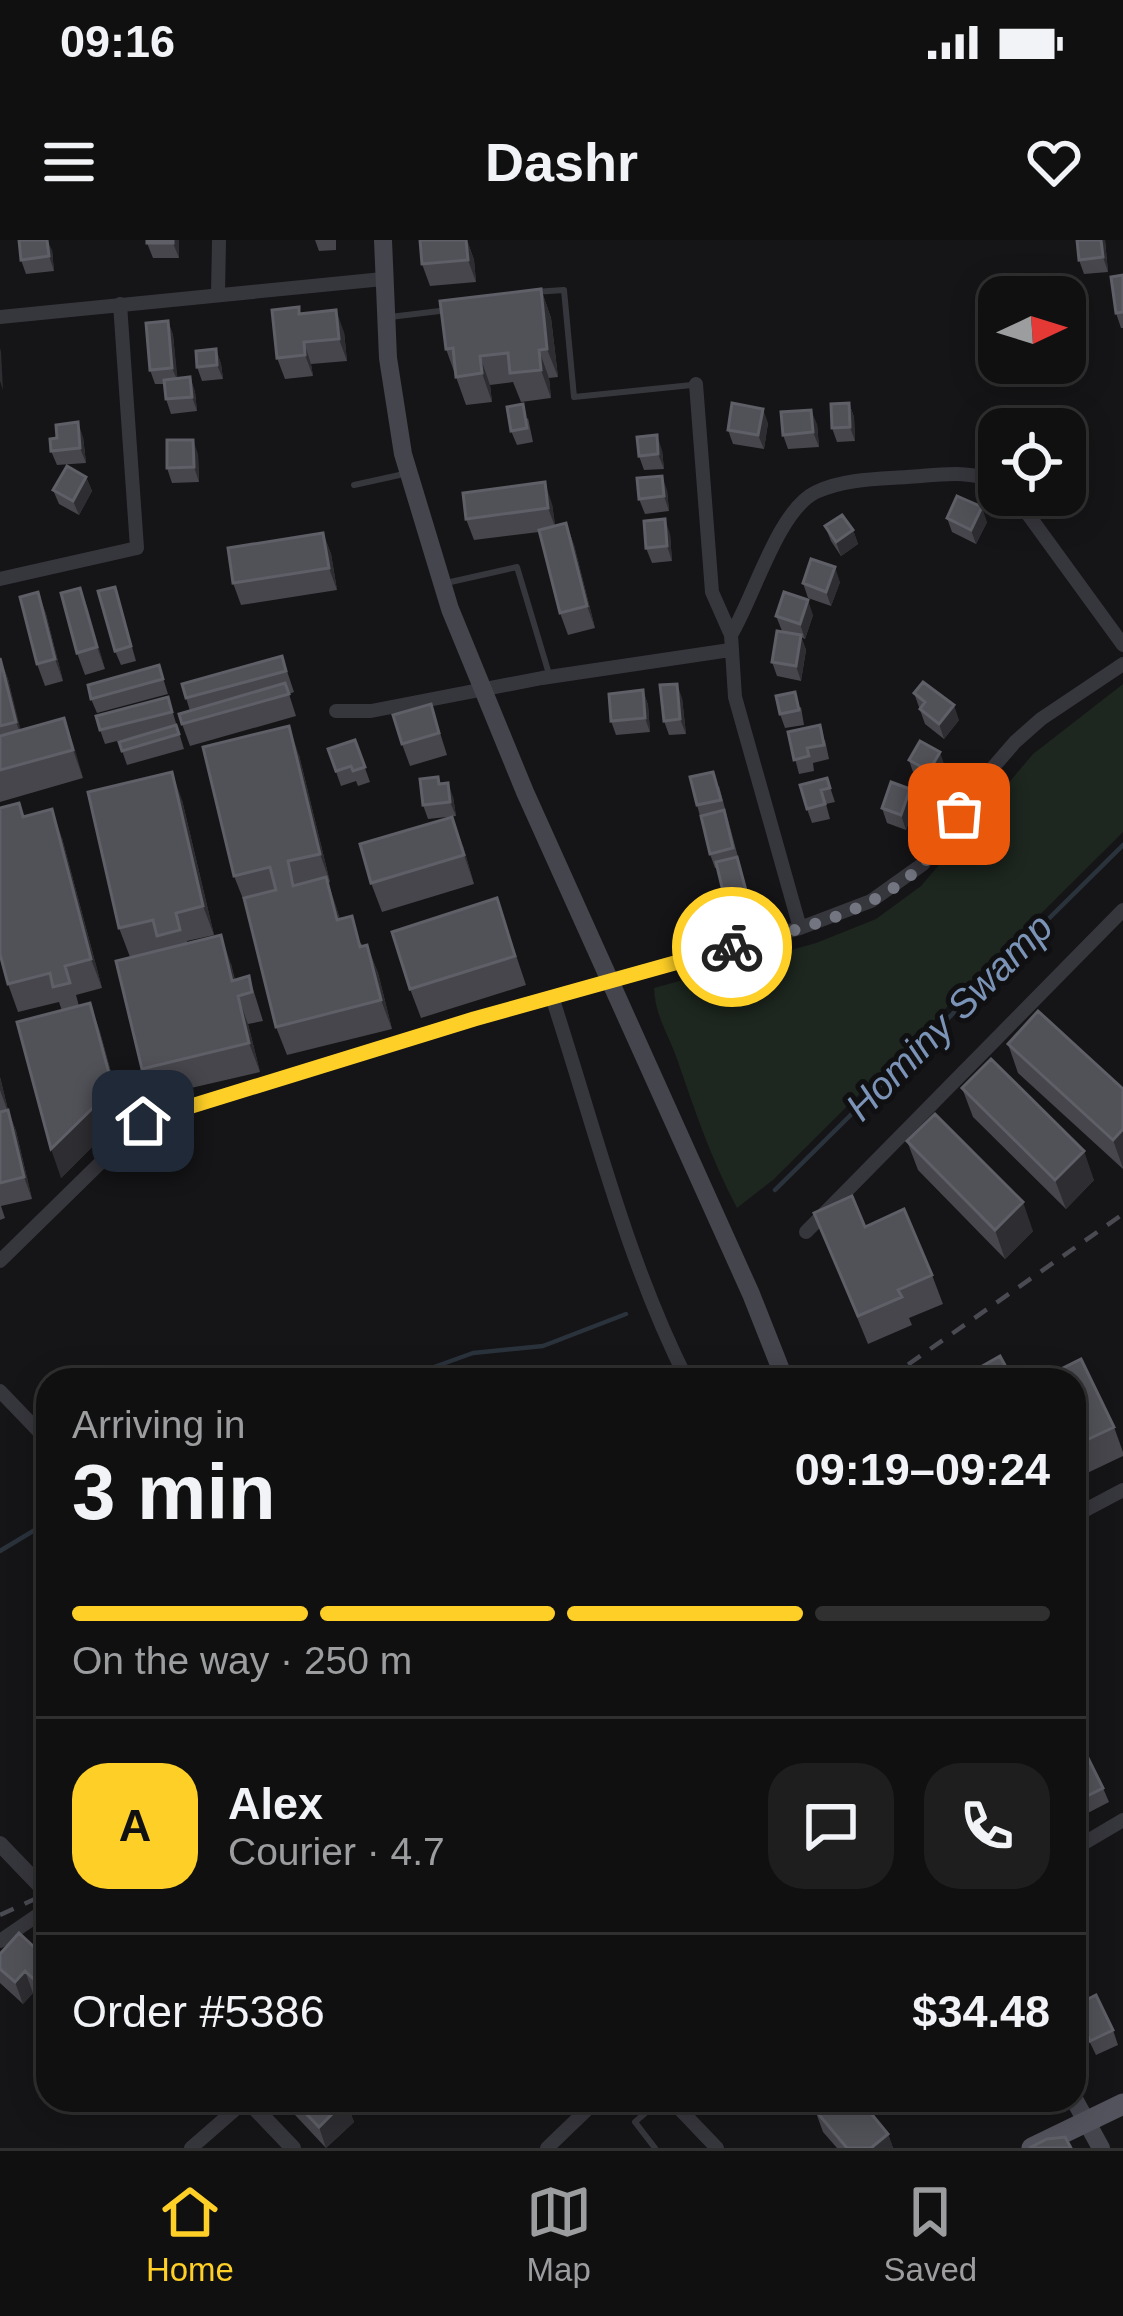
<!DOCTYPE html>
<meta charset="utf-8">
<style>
body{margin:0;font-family:Helvetica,sans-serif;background:#1e1e1f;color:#f1f3f6;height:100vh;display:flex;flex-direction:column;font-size:45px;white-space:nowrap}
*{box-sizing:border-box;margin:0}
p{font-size:39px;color:#9c9d9f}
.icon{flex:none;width:66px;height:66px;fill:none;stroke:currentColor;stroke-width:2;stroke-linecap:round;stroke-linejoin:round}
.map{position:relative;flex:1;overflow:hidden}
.details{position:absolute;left:36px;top:1128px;width:1050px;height:744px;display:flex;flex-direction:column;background:#101011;border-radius:36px;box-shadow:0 6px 30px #0003,0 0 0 3px #303031}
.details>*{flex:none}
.needle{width:78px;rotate:86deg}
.tools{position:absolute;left:978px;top:36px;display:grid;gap:24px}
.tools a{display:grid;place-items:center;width:108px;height:108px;border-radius:24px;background:#101011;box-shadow:0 6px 30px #0003,0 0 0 3px #303031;font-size:60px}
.pin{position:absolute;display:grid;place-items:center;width:102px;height:102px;color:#fff;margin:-51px;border-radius:24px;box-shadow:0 6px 18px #0006}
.courier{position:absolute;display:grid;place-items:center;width:120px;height:120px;margin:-60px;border:9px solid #fecf26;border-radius:50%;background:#fff;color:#222;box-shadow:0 3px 15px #0007}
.summary em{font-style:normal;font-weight:700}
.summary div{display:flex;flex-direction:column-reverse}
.summary{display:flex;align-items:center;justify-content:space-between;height:204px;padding:0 36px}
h1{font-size:78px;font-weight:700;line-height:90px}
.bar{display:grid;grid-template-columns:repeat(4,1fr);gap:18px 12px;align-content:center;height:144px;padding:0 36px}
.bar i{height:15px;border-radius:9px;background:#303031}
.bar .on{background:#fecf26}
.bar p{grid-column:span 4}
.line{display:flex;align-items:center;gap:30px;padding:0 36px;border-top:3px solid #303031}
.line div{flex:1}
.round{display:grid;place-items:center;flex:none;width:126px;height:126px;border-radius:36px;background:#1e1e1f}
.status{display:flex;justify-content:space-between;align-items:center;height:84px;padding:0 60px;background:#101011;direction:ltr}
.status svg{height:33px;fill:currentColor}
header{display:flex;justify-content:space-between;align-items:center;height:156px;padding:0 36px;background:#101011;font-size:54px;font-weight:700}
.tabs{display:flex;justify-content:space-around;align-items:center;height:168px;border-top:3px solid #303031;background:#101011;font-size:33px;color:#9c9d9f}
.tabs a{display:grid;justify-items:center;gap:6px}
.tabs .on{color:#fecf26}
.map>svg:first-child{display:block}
.green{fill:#1d261f}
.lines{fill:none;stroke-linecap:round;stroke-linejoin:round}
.stream{stroke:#2a323c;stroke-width:4.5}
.service{stroke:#36363d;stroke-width:6}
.minor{stroke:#36363d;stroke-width:14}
.tertiary{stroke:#36363d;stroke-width:16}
.secondary{stroke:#44454d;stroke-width:18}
.primary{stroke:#52535c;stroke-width:21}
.rail{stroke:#494a52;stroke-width:4.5;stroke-dasharray:15 12;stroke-linecap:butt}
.wall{fill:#46464c}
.shaded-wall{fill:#2e2e32}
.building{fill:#515158;stroke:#5e5f67;stroke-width:3}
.done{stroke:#737680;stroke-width:12;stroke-dasharray:0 21.6}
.route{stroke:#fecf26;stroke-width:15}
.labels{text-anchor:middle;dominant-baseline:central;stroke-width:10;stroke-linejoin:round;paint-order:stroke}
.water-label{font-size:39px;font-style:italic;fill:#7b93b6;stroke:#101012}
</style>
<div class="status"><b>09:16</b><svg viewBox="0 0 49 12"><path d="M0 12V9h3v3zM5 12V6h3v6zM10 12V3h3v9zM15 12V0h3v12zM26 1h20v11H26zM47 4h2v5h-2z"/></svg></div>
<header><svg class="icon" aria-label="menu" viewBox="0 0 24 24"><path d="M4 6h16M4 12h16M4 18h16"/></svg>Dashr<svg class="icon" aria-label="heart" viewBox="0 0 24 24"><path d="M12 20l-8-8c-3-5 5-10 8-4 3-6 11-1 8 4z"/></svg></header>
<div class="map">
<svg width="1123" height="1908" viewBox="0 0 1123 1908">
<rect width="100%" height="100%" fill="#151517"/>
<path class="green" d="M1123,444v148l-350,348 -36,28c-26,-49 -42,-97 -60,-149 -9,-26 -22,-43 -23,-71l162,-45 60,-24 45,-33 112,-132z"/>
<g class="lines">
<path class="stream" d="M775,950l348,-345
M398,1140l75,-27 70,-7 83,-32
M0,1311l48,-29"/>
<path class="service" d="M534,52l30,-2 10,107 118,-12
M390,77l58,-7
M354,245l50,-11
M446,343l71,-16 32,107
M655,1908l-20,-26 25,-22"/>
<path class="minor" d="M218,54l1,-54
M0,77l383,-38
M696,144l16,208 19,43 4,62 65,231
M1014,255l109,150
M0,339l137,-31 -17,-244
M731,395c23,-38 47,-125 85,-143 28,-13 61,-13 91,-15 32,-2 63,-8 92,6
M336,471h35l171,-33 188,-28
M552,757c42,128 74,262 135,383
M806,992l317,-322
M0,1021l143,-140 331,-102 326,-91 71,-27 52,-37 54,-78 38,-44 26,-23 82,-55
M0,1151l48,50
M1074,1276l49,-26
M1074,1609l49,-29
M0,1701l48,-33
M671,1860l46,48
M191,1908l55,-48
M547,1908l50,-48"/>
<path class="tertiary" d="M0,1604l48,50
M247,1860l46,48"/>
<path class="secondary" d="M383,0l5,118 15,96 47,155 75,183 226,502 34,86
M1074,1859l27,49"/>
<path class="primary" d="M1032,1908l91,-44"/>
<path class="rail" d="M886,1140l237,-166
M0,1675l48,-22"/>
</g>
<path class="wall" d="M179,0v18h-26l-6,-15z
M315,0h21v10l-17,1z
M467,0l7,20 2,22 -46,4 -8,-22z
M1077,0h28l3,32 -24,2 -5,-14z
M52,10l2,21 -28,3 -5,-14z
M1123,35v53h-2l-5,-15z
M541,49l10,29 7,59 -9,1 2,20 -30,4 -8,-20 -23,3 2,17 -26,3 -20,-56z
M301,74l43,18 3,29 -36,3 2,12 -28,3 -8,-21z
M168,81l5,14 4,44 13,-2 5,15 2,19 -26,3 -5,-15 -1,-15h-10l-5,-14z
M216,109l5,15 2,15 -21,2 -5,-14z
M849,163l5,14 1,24 -18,1 -5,-14z
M528,178l5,24 -16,3 -6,-14z
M768,183l-4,26 -31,-5 -5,-14z
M817,184l2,23 -31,2 -5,-14z
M83,197l3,26 -29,2 -6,-14z
M662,210l2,19 -20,1 -5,-14z
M198,214l1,28 -27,1 -5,-15z
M86,237l6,14 -13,24 -20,-11 -6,-14z
M667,250l2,21 -24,3 -6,-15z
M552,264l3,22 11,-3 8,22 21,83 -27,7 -8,-22 -21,-81 -65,8 -8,-21z
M947,278l40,4 -11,22 -24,-12z
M825,286l28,4 5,14 -17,12 -10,-15z
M323,293l8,21 6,36 -96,15 -8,-22z
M670,294l2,27 -20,2 -6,-15z
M840,342l-9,24 -23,-8 -5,-15z
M115,347l21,74 -15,4 -6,-14z
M80,348l25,81 -20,6 -8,-22z
M38,352l8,22 17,67 -18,5 -8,-22z
M813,375l-8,24 -4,-2 5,13 -5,31 -24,-5 -5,-14 10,-31 -6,-15z
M282,416l12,36 -5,2 7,22 -106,30 -8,-22 8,-13 -4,-13z
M0,418l8,21 12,51 44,-12 19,60 -83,24z
M159,425l9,29 -71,19 -6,-14z
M643,450l5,15 2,27 -34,3 -5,-14z
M914,453l45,27 -15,19 -19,-15z
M168,457l16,52 -57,16 -8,-23 26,-8 -40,10 -5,-14z
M682,458l4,36 -17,1 -5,-14z
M431,464l16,51 -37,11 -8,-22z
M801,467l3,18 -19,3 -5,-14z
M788,492l37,8 4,19 -16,4 1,8 -15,3z
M355,500l15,42 -12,4 -2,-5 -15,5 -13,-37z
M299,515l31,127 -2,1 12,36 23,27 4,-1 11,28 14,56 -105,26 -11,-28 -31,-123 -11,-28z
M909,520l36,7 -11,19 -20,-11z
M827,538l8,24 -9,2 4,15 -18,4 -5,-14z
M441,544l12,13 3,19 -28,3 -5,-14z
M719,546l34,127 -21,5 -15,-50h-2l-5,-14 -13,-49z
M910,549l5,14 -9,27 -19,-7 -5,-15z
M182,560l32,135 -27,6v3l44,20 4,16 14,-4 14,45 -15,3 12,48 -108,25 -10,-28 -12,-112 -11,-29z
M24,576l38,22 40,150 -26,7 3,11 11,-3 10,29 23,84 -62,62 1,-167 -3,-9 -41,10 -10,-28z
M463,606l11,38 -92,28 -11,-29z
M497,658l29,87 -105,33 -11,-29z
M1008,804l115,45v80l-105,-96z
M0,837l8,33 8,21 16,68 -31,7 4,12 -5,2z
M962,848l132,92 -28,29 -93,-92z
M907,901l126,90 -28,28 -87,-89z
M814,973l51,14 67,48 11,29 -34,14 3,7 -44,19z
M1074,1140l40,47 9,25v4l-42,20 -7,-15z
M1074,1518l29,30 6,14 -27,14 -8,-17z
M1074,1666l6,16 -6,3z
M0,1714l48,6v47l-15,-14 -10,11 -23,-21z
M1074,1749l39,41 5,15 -22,10 -22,-45z
M281,1860h82l-13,12 4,10 -28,26z
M904,1860h32l-26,13z
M815,1870l73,24 5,14h-56l-14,-16z"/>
<path class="shaded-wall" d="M47,0l5,10 2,21 -5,-15z
M173,0h6v18l-6,-15z
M467,0l7,20 2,22 -8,-22z
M1101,0h4l3,32 -5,-15z
M541,49l10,29 7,59 -11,-28z
M336,70l8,22 3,29 -8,-22z
M168,81l5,14 5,47 -6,-14z
M304,102l7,22 2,12 -8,-21z
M0,108l1,4 2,38 -3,-9z
M216,109l5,15 2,15 -6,-14z
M539,110l10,28 2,20 -10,-28z
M480,116l10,29 2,17 -10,-29z
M190,137l5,15 2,19 -5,-14z
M849,163l5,14 1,24 -5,-14z
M763,169l5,14 -4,26 -6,-14z
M811,170l6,14 2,23 -6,-15z
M78,182l5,15 3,26 -6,-15z
M657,195l5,15 2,19 -6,-15z
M193,200l5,14 1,28 -5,-15z
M662,236l5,14 2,21 -5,-15z
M86,237l6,14 -13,24 -6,-14z
M545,242l7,22 4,25 -8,-21z
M982,267l5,15 -11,22 -5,-14z
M665,279l5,15 2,27 -5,-15z
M566,283l8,22 21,83 -8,-22z
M853,290l5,14 -17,12 -5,-14z
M323,293l8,21 6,36 -8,-22z
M835,327l5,15 -9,24 -5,-14z
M80,348l8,21 17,60 -8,-22z
M38,352l8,22 17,67 -8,-22z
M808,360l5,15 -8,24 -5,-15z
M801,395l5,15 -5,31 -5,-15z
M0,418l8,21 16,64 -8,-21z
M677,444l5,14 4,36 -6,-15z
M643,450l5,15 2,27 -5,-14z
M954,465l5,15 -15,19 -5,-15z
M64,478l10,28 9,32 -10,-28z
M289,486l10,29 31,127 -10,-28z
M940,512l5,15 -11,19 -5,-15z
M172,532l10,28 32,135 -11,-29z
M448,543l5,14 3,19 -6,-14z
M910,549l5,14 -9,27 -5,-15z
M52,569l10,29 40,150 -11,-29z
M452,577l11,29 11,38 -10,-29z
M326,637l10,29 11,42 -10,-28z
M221,695l10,29 7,32 10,28 12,48 -11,-29z
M367,705l11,28 14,56 -11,-29z
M90,763l10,29 23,84 -62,62 -10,-29z
M0,837l8,33 8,21 16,68 -8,-22 -15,-62 -9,-25z
M1123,889v39l-10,-28z
M1084,911l10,29 -28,29 -11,-29z
M1023,962l10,29 -28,28 -10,-29z
M25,1731l8,22 -10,11 -8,-22z
M48,1738v28l-7,-20z
M342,1860h21l-13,12 4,10 -28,26 -7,-21z
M888,1894l5,14h-22z"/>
<path class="building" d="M19,0h28l2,16 -28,4z
M147,0h26v3h-26z
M420,0h46l2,20 -46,4z
M1077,0h24l2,17 -24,3z
M1123,35v37l-7,1 -5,-36z
M541,49l6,60 -8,1 2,20 -31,3 -2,-20 -28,3 2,17 -26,4 -3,-29 -7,1 -6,-48z
M299,67v7l37,-4 3,29 -35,3 1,13 -28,3 -5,-48z
M168,81l4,47 -22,2 -4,-47z
M216,109l1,16 -20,2 -1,-16z
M190,137l2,20 -26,2 -2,-19z
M732,163l31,6 -5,26 -30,-5z
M849,163l1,24 -18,1 -1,-24z
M523,164l4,24 -16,3 -4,-24z
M811,170l2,22 -30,3 -2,-23z
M78,182l2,26 -29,3 -1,-12 7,-1 -1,-13z
M657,195l1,19 -19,2 -2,-19z
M167,200h26l1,27 -27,1z
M67,226l19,11 -13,24 -20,-11z
M662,236l2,20 -25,3 -2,-21z
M545,242l3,26 -82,11 -3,-26z
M957,256l25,11 -11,23 -24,-12z
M842,275l11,15 -17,12 -11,-16z
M665,279l2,27 -21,2 -2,-27z
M566,283l21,83 -27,7 -21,-83z
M323,293l6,35 -96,15 -5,-35z
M811,319l24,8 -9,25 -23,-9z
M115,347l16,59 -16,5 -17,-60z
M80,348l17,59 -20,6 -16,-60z
M38,352l17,67 -18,5 -17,-67z
M784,352l24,8 -8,24 -24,-8z
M777,391l24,4 -5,31 -24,-4z
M282,416l4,15 -100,27 -4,-14z
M0,418l16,64 -16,4z
M159,425l4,14 -72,20 -3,-14z
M923,442l31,23 -15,19 -19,-15 5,-7 -11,-9z
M285,443l4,11 -107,30 -3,-10z
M677,444l3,35 -16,2 -4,-36z
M643,450l2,28 -34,3 -2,-27z
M795,452l4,18 -19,4 -4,-18z
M168,457l4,15 -72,18 -4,-14z
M431,464l8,29 -37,11 -9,-29z
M64,478l9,32 -73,20v-34z
M176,485l3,9 -57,17 -3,-9z
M820,485l4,20 -17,3 2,8 -15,4 -6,-28z
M289,486l31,128 -32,7 5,25 33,-9 11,43 15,-4 8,31 7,-2 14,55 -105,27 -32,-129 32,-8 -6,-23 -36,9 -31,-129z
M355,500l10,27 -12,4 -2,-5 -15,5 -8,-22z
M920,501l20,11 -11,19 -20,-11z
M172,532l31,134 -27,7 4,17 -23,6 -4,-16 -34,8 -31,-136z
M713,532l8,28 -24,5 -7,-28z
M438,537l1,7 9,-1 2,19 -27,3 -3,-26z
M827,538l3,10 -9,2 4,14 -18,5 -7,-24z
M891,542l19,7 -9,26 -19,-7z
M19,563l4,14 29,-8 39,150 -26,7 5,17 -17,4 -3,-14 -42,11 -8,-30v-146z
M724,570l9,38 -23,6 -9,-38z
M452,577l12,38 -93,28 -11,-39z
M737,617l11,41 -22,6 -10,-42z
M497,658l18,58 -105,33 -18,-57z
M221,695l11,46 17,-5 3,16 -14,4 11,47 -107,26 -26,-108z
M90,763l23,85 -62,61 -34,-127z
M1038,771l85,78v40l-10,11 -105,-96z
M991,819l93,92 -29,29 -93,-92z
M8,870l16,67 -24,6v-71z
M935,874l88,88 -28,28 -88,-89z
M852,956l13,31 39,-18 28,66 -34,15 4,7 -44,19 -44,-103z
M1000,1116l13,24h-30l-6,-11z
M1081,1119l33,68 -40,19v-66h-35z
M1085,1512l18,36 -26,13 -3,-6v-37z
M19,1693l29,27v18l-7,8 -16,-15 -10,11 -15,-13v-15z
M1080,1747l6,13 10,-5 17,35 -23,11 -16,-35v-17z
M293,1860h53l-27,27z
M827,1860h33l28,34 -17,14h-24l-32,-38z
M1065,1897l6,11h-42l18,-9z"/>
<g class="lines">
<path class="done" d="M732,707c63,-17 139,-33 188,-80 15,-15 27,-35 39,-53"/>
<path class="route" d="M143,881l331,-102 258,-72"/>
</g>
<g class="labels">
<g class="water-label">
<text transform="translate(949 777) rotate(-45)">Hominy Swamp</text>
</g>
</g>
</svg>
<div class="tools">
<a><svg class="needle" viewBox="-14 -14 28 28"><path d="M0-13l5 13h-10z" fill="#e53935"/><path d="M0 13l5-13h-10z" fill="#9c9d9f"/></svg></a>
<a><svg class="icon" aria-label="locate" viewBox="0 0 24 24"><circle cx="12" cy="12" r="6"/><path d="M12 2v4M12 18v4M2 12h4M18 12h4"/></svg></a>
</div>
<div class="pin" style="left:959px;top:574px;background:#ea580c"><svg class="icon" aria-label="bag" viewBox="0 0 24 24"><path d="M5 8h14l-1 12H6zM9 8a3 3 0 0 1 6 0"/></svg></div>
<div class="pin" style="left:143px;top:881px;background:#1f2937"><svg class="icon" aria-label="home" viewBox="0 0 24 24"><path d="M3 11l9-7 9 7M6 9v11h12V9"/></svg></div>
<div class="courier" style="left:732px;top:707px"><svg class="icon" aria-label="bike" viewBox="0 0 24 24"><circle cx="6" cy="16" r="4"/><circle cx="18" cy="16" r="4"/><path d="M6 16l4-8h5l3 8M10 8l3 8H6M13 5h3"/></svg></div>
<section class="details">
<div class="summary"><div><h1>3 min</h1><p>Arriving in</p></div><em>09:19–09:24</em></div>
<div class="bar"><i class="on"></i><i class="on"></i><i class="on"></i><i></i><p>On the way · 250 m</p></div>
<div class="line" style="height:216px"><b class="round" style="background:#fecf26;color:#111">A</b><div><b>Alex</b><p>Courier · 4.7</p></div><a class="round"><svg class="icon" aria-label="chat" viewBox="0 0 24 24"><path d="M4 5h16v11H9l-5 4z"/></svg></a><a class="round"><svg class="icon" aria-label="phone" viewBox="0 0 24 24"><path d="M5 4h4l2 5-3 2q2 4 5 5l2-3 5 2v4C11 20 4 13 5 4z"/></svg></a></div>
<div class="line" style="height:156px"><div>Order #5386</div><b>$34.48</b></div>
</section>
</div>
<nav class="tabs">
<a class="on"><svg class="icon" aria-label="home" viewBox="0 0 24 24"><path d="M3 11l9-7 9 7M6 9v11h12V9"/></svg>Home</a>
<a><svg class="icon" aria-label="map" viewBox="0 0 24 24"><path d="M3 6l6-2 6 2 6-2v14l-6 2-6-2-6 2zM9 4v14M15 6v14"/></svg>Map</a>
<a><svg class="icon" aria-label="saved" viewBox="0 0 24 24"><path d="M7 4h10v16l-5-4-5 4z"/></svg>Saved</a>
</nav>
